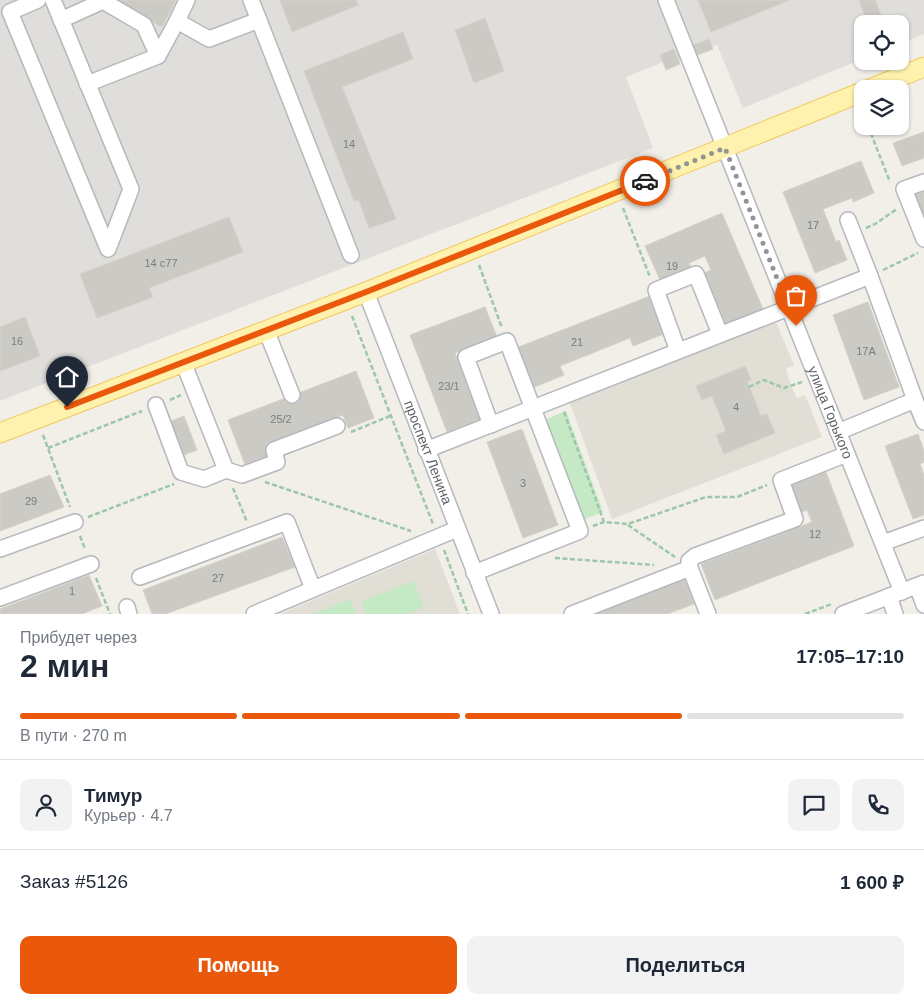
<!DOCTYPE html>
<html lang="ru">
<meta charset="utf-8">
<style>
body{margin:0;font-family:Helvetica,sans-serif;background:#f2f2f3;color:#1f2937;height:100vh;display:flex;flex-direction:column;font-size:19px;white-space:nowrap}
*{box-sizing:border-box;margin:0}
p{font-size:16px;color:#747a83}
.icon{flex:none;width:28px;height:28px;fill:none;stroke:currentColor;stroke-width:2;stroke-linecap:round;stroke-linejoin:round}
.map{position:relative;height:614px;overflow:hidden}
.side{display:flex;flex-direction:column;background:#fff;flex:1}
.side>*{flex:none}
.tools{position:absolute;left:854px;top:15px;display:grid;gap:10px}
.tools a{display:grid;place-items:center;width:55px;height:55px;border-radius:10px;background:#fff;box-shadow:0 1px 4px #0004;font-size:25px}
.pin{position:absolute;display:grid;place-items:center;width:42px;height:42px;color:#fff;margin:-51px -21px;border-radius:50% 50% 50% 0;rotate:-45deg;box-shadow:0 0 5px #0007}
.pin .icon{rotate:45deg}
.courier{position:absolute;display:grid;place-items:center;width:50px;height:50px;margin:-25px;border:4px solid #ea580c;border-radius:50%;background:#fff;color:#222;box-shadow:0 1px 6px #0007}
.summary em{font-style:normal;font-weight:700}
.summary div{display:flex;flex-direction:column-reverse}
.summary{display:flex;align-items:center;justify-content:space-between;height:85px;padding:0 20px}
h1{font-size:32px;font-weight:700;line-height:38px}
.bar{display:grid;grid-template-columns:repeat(4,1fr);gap:8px 5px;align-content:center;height:60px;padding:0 20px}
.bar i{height:6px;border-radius:4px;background:#e0e1e3}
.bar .selected{background:#ea580c}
.bar p{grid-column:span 4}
.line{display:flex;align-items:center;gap:12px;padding:0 20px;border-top:1px solid #e0e1e3}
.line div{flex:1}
.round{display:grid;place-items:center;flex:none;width:52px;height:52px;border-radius:10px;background:#f2f2f3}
.button{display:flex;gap:10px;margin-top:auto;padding:10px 20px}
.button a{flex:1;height:58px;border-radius:10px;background:#ea580c;color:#fff;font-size:20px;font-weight:700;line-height:58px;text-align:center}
.button a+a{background:#f2f2f3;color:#1f2937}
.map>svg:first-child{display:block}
.industrial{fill:#e0deda}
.education{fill:#e1ded6}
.green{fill:#c5e8c5}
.building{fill:#cccac5;stroke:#d6d1c6}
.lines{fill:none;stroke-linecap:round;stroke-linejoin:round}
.minor-casing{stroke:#b5b8bc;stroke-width:18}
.major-casing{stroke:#f2c960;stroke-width:21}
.path{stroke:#9cc7a9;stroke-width:2.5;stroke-dasharray:5 2.5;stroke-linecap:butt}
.minor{stroke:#fff;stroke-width:15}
.major{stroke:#fff2af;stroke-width:19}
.done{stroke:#929495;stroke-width:5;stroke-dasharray:0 9}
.route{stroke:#ea580c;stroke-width:6}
.labels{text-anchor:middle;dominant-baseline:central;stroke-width:4.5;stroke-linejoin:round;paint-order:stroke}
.number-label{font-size:11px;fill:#7a7d7f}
.street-label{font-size:14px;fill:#5f6368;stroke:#fff}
</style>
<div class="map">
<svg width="924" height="614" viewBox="0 0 924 614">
<rect width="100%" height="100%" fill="#f1efe8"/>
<path class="industrial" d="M0,0h924v34l-24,10v-20h-38v35l-119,49 -26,-63 -5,1 -3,-7 -18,7 3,8 -15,7 -5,-12 -14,6 3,7 -37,15 27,71 -653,253z"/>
<path class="education" d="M776,322l18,43 -8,4 5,17 6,12 8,-3 17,42 -210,82 -42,-116z
M435,549l25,65h-180z"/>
<path class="green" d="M566,411l37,101 -21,8 -38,-100z
M414,581l10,26 -17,7h-41l-5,-13z
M350,598l6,16h-43z"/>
<path class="building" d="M111,0h65l-14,27z
M280,0h76l2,5 -66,27z
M698,0h92l-79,32z
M859,0h16l6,15 -14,6z
M485,18l19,53 -30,12 -19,-53z
M403,32l10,27 -71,28 54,132 -27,9 -10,-28 -5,1 -50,-130z
M709,39l4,10 -18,7 -4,-10z
M674,49l6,15 -14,6 -6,-15z
M924,132v26l-22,8 -9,-23z
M861,161l13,32 -21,9 -1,-4 -29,11 13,33 3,-2 8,20 -32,13 -32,-81z
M924,191v26l-9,-23z
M722,213l41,96 -37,15 -22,-51 7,-3 -6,-14 -16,7 3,6 -31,13 -16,-36z
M229,217l14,35 -94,36 4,9 -56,21 -17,-44z
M650,296l14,38 -31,12 -3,-8 -70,28 4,9 -32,13 -16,-40z
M868,302l31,85 -35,13 -31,-85z
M485,307l12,30 -42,16 25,66 -33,13 -37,-97z
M25,317l15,39 -40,15v-44z
M745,366l6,14 -4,1 14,35 6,-2 8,19 -51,21 -8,-19 10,-4 -14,-35 -10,4 -6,-14z
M356,371l18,47 -26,10 -5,-13 -77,29 5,14 -25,9 -18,-47z
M184,416l13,34 -16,6 -12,-34z
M522,429l36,96 -35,13 -36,-96z
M918,434l6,17v11l-4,2 4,11v40l-11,4 -28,-73z
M826,472l28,74 -139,54 -14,-36 111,-42 -5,-12 -7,3 -11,-27z
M50,475l14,32 -64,24v-37z
M282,537l13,30 -130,47h-13l-9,-24z
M89,575l13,31 -20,8h-82v-5z
M684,577l10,27 -27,10h-81z"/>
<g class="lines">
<defs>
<g id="minor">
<path d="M38,0l-28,12 98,237 23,-60 -78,-189"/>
<path d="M187,0l-10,21 32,18 50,-19"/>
<path d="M251,0l100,255"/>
<path id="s1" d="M666,0l236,592"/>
<path d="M61,20l42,-19 41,24 14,31 19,-35"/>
<path d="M87,84l71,-28"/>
<path d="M924,182l-20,7 20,50"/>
<path d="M870,276l45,124"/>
<path id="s2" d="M366,292l125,322"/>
<path d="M266,330l26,65"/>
<path d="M678,351l-22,-61 40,-16 24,60"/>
<path d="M183,362l43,108 16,5 35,-13 -3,-12 63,-24"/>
<path d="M156,405l25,67 23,7 22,-9"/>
<path d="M838,432l77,-32 9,22"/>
<path d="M426,450l444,-174 -22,-56"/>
<path d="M883,543l41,-15"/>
<path d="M0,549l75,-27"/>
<path d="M690,568l-1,-7 6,-5 100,-37 -14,-39 66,-26"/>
<path d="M474,573l106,-42 -73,-190 -41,16 25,68"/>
<path d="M140,577l147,-55 26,67"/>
<path d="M917,586l7,19"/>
<path d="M889,596l6,18"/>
<path d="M0,598l91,-34"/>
<path d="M127,607l2,7"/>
<path d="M254,614l203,-85"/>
<path d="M572,614l118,-46 18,46"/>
<path d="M843,614l81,-31"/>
</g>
<path id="major" d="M870,89l54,-22
M0,433l366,-141 496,-200"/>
</defs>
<use href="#minor" class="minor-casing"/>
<use href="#major" class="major-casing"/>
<path class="path" d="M868,126l22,56
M623,208l27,69
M866,228l9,-4 22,-15
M479,265l23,63
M883,270l35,-17
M352,316l81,208
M749,387l15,-7 20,8 18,-6
M170,400l11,-5
M564,412l40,110 24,2 78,-27h31l30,-12
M351,432l39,-16
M43,435l27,72
M48,448l94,-37
M265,482l146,49
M233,488l14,34
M88,517l86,-33
M628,525l47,32
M593,526l11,-4
M80,536l5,13
M444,550l24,64
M555,558l99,7
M96,578l14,36
M805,614l27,-10"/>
<use href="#minor" class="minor"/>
<use href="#major" class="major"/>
</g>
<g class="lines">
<path class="done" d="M645,181l80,-33 71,178"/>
<path class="route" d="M67,407l299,-115 279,-111"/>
</g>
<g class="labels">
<g class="number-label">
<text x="349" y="144">14</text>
<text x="813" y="225">17</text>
<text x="161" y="263">14 с77</text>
<text x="672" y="266">19</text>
<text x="17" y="341">16</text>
<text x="577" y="342">21</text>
<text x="866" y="351">17А</text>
<text x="449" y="386">23/1</text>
<text x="736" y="407">4</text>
<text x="281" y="419">25/2</text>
<text x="523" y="483">3</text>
<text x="31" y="501">29</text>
<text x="815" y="534">12</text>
<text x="218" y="578">27</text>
<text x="72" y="591">1</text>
</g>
<g class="street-label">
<text stroke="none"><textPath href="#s1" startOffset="444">улица Горького</textPath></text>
<text stroke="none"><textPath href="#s2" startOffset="172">проспект Ленина</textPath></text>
</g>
</g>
</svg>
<div class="tools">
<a><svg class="icon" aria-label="locate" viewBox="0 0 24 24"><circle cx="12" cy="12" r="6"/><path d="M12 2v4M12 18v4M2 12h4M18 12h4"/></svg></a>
<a><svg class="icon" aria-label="layers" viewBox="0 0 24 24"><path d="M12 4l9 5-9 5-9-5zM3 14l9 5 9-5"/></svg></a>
</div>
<div class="pin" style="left:796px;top:326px;background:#ea580c"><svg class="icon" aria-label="bag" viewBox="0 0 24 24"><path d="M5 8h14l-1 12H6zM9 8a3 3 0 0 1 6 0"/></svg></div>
<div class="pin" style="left:67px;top:407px;background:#1f2937"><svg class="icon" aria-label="home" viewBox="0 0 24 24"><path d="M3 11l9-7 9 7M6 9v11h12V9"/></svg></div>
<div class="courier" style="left:645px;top:181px"><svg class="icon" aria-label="car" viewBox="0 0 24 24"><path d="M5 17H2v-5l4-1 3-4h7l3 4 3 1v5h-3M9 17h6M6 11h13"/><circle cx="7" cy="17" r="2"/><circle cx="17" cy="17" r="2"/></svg></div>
</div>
<section class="side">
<div class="summary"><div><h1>2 мин</h1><p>Прибудет через</p></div><em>17:05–17:10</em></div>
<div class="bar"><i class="selected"></i><i class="selected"></i><i class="selected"></i><i></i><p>В пути · 270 m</p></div>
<div class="line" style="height:90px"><a class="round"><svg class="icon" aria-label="person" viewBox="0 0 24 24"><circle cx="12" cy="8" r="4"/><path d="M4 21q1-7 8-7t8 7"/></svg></a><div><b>Тимур</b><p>Курьер · 4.7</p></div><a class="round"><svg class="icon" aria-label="chat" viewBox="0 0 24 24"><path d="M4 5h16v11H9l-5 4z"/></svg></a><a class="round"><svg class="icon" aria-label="phone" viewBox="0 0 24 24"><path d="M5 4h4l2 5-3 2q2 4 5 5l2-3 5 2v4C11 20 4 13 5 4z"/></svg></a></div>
<div class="line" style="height:65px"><div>Заказ #5126</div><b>1 600 ₽</b></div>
<div class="button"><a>Помощь</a><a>Поделиться</a></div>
</section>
